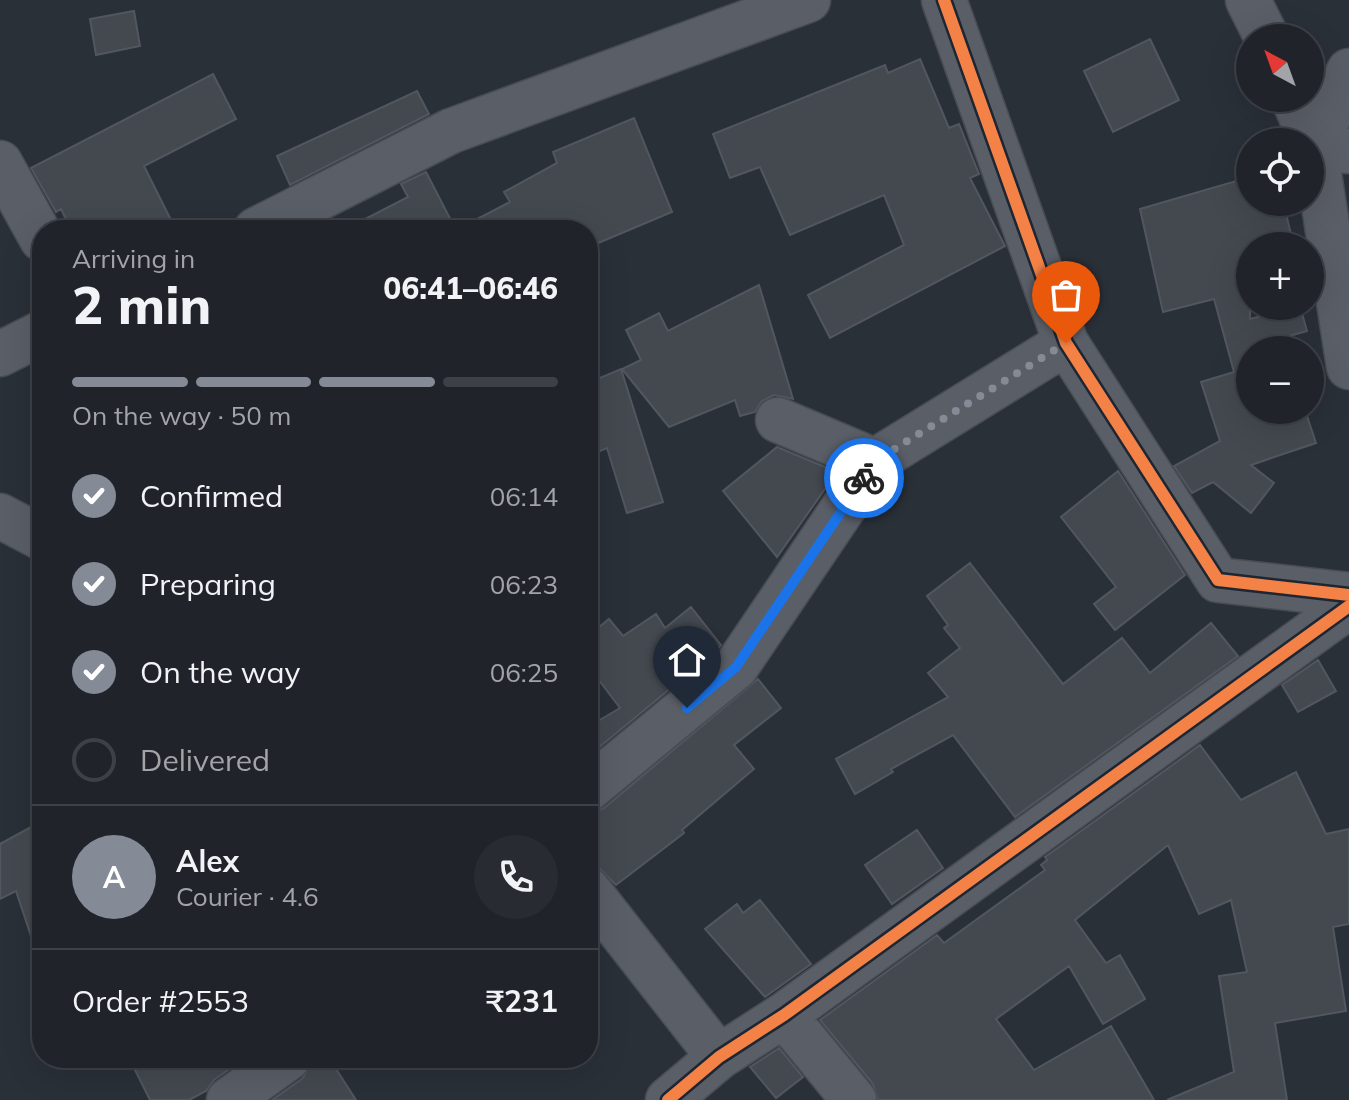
<!DOCTYPE html>
<meta charset="utf-8">
<style>
body{margin:0;font-family:Mulish,sans-serif;background:#282c32;color:#f1f3f6;height:100vh;display:flex;flex-direction:column;font-size:30px;white-space:nowrap}
*{box-sizing:border-box;margin:0}
p{font-size:26px;color:#a2a4a8}
.icon{flex:none;width:44px;height:44px;fill:none;stroke:currentColor;stroke-width:2;stroke-linecap:round;stroke-linejoin:round}
.map{position:relative;flex:1;overflow:hidden}
.sheet{position:absolute;left:32px;top:220px;width:566px;height:848px;display:flex;flex-direction:column;background:#20242a;border-radius:32px;box-shadow:0 8px 32px #0002,0 0 0 2px #3d4147}
.sheet>*{flex:none}
.needle{width:52px;rotate:319deg}
.fabs{position:absolute;left:1236px;top:24px;display:grid;gap:16px}
.fabs a{display:grid;place-items:center;width:88px;height:88px;border-radius:50%;background:#20242a;box-shadow:0 8px 32px #0002,0 0 0 2px #3d4147;font-size:40px}
.pin{position:absolute;display:grid;place-items:center;width:68px;height:68px;color:#fff;margin:-82px -34px;border-radius:50% 50% 50% 0;rotate:-45deg;box-shadow:0 0 8px #0007}
.pin .icon{rotate:45deg}
.courier{position:absolute;display:grid;place-items:center;width:80px;height:80px;margin:-40px;border:6px solid #1a73e8;border-radius:50%;background:#fff;color:#222;box-shadow:0 2px 10px #0007}
.headline em{font-style:normal;font-weight:800}
.headline div{display:flex;flex-direction:column-reverse}
.headline{display:flex;align-items:center;justify-content:space-between;height:136px;padding:0 40px}
h1{font-size:52px;font-weight:800;line-height:60px}
.bar{display:grid;grid-template-columns:repeat(4,1fr);gap:12px 8px;align-content:center;height:96px;padding:0 40px}
.bar i{height:10px;border-radius:6px;background:#3d4147}
.bar .current{background:#848b96}
.bar p{grid-column:span 4}
.line{display:flex;align-items:center;gap:20px;padding:0 40px;border-top:2px solid #3d4147}
.line div{flex:1}
.round{display:grid;place-items:center;flex:none;width:84px;height:84px;border-radius:42px;background:#282c32}
ol{padding:0 40px;list-style:none}
li{display:flex;align-items:center;gap:24px;height:88px}
li p{margin-inline-start:auto}
li .icon{padding:8px;border-radius:50%;background:#848b96;color:#fff;stroke-width:4}
li:last-child{color:#a2a4a8}
li i{width:44px;height:44px;border:4px solid #3d4147;border-radius:50%}
.map>svg:first-child{display:block}
.building{fill:#444950;stroke:#52575f;stroke-width:2}
.lines{fill:none;stroke-linecap:round;stroke-linejoin:round}
.minor-casing{stroke:#484c53;stroke-width:47}
.minor{stroke:#5a5e66;stroke-width:44}
.cycleway-casing{stroke:#1d2633;stroke-width:17}
.cycleway{stroke:#f48246;stroke-width:12}
.done{stroke:#848b96;stroke-width:8;stroke-dasharray:0 14.4}
.route{stroke:#1a73e8;stroke-width:10}
</style>
<div class="map">
<svg width="1349" height="1100" viewBox="0 0 1349 1100">
<rect width="100%" height="100%" fill="#2a3038"/>
<path class="building" d="M134,11l6,35 -44,9 -6,-36z
M1150,39l29,61 -66,32 -29,-61z
M920,59l29,69 10,-4 20,50 -9,4 35,68 -175,92 -22,-43 96,-50 -20,-50 -94,40 -30,-68 -30,11 -17,-44 172,-69 3,8z
M213,74l23,45 -92,47 32,64h-105l-10,-21 -5,3 -25,-44z
M417,91l12,23 -139,71 -13,-29z
M634,118l38,94 -81,34 -3,-16h-132l54,-28 -6,-10 53,-29 -4,-11z
M426,172l30,58h-112l64,-33 -7,-13z
M1250,177v25h33l11,44h-44v73l50,-13 7,25 -57,16v63h55l11,33 -65,22 23,18 -23,30 -38,-31 -21,11 -18,-27 46,-25 -19,-59 33,-10 -20,-73 -51,13 -23,-103z
M759,285l34,114 -19,-4 -12,6 -7,11 -15,4 -5,-16 -66,27 -47,-58 19,-9 -15,-30 33,-17 9,18z
M621,369l42,133 -36,11 -20,-65 -19,8v-73z
M777,447l60,25 -60,85 -54,-66z
M1118,471l67,104 -70,55 -21,-26 22,-17 -55,-70z
M970,563l93,121 59,-46 28,35 61,-50 27,33 -223,161 -62,-82 -62,34 2,3 -38,22 -19,-35 112,-62 -20,-24 32,-25 -16,-20 4,-3 -21,-29z
M691,607l30,38 -4,5 -126,104 -3,-27 32,-19 -32,-42v-30l21,-17 14,17 33,-22 9,14z
M1318,660l18,31 -38,21 -16,-27z
M758,679l23,29 -47,37 20,24 -72,61 2,3 -68,52 -18,-18 -10,-1v-53l16,-5z
M1200,745l41,55 55,-28 30,62 23,-5v95l-16,3 13,84 -71,12 12,77h-120l67,-28 -15,-96 28,-4 -16,-72 -32,14 -31,-69 -93,75 31,43 14,-8 25,44 -42,25 -34,-58 -73,53 38,51 77,-44 43,74h-276l-5,-16 -53,-64 117,-85 7,8 101,-73 -4,-5 6,-5 -2,-3z
M42,821v132l-5,1 -21,-63 -16,8v-55z
M917,830l26,38 -51,36 -27,-39z
M760,900l51,64 -46,33 -60,-68 32,-25 6,9z
M779,1048l24,29 -27,21 -26,-31z
M129,1058h116l-31,22 -8,11 -17,9h-39z
M313,1058h16l27,42h-84l31,-22z"/>
<g class="lines">
<defs>
<path id="minor" d="M944,0l122,343 152,237 131,15
M1248,0l19,38
M1349,71l-34,77 34,3
M1293,98l22,50 34,219
M0,163l42,76
M256,230l195,-99 357,-131
M0,354l42,-21
M778,420l97,41
M0,516l42,22
M588,789l148,-122 139,-206 191,-118
M588,890l131,167
M784,1015l70,85
M229,1100l59,-42
M668,1100l51,-43 65,-42 565,-409"/>
</defs>
<use href="#minor" class="minor-casing"/>
<use href="#minor" class="minor"/>
<defs>
<path id="cycleway" d="M944,0l122,343 152,237 131,15
M668,1100l51,-43 65,-42 565,-409"/>
</defs>
<use href="#cycleway" class="cycleway-casing"/>
<use href="#cycleway" class="cycleway"/>
</g>
<g class="lines">
<path class="done" d="M864,478l11,-17 191,-118"/>
<path class="route" d="M687,708l49,-41 128,-189"/>
</g>
</svg>
<div class="fabs">
<a><svg class="needle" viewBox="-14 -14 28 28"><path d="M0-13l5 13h-10z" fill="#e53935"/><path d="M0 13l5-13h-10z" fill="#a2a4a8"/></svg></a>
<a><svg class="icon" aria-label="locate" viewBox="0 0 24 24"><circle cx="12" cy="12" r="6"/><path d="M12 2v4M12 18v4M2 12h4M18 12h4"/></svg></a>
<a>+</a>
<a>−</a>
</div>
<div class="pin" style="left:1066px;top:343px;background:#ea580c"><svg class="icon" aria-label="bag" viewBox="0 0 24 24"><path d="M5 8h14l-1 12H6zM9 8a3 3 0 0 1 6 0"/></svg></div>
<div class="pin" style="left:687px;top:708px;background:#1f2937"><svg class="icon" aria-label="home" viewBox="0 0 24 24"><path d="M3 11l9-7 9 7M6 9v11h12V9"/></svg></div>
<div class="courier" style="left:864px;top:478px"><svg class="icon" aria-label="bike" viewBox="0 0 24 24"><circle cx="6" cy="16" r="4"/><circle cx="18" cy="16" r="4"/><path d="M6 16l4-8h5l3 8M10 8l3 8H6M13 5h3"/></svg></div>
<section class="sheet">
<div class="headline"><div><h1>2 min</h1><p>Arriving in</p></div><em>06:41–06:46</em></div>
<div class="bar"><i class="current"></i><i class="current"></i><i class="current"></i><i></i><p>On the way · 50 m</p></div>
<ol>
<li><svg class="icon" aria-label="check" viewBox="0 0 24 24"><path d="M5 12l5 5 9-10"/></svg>Confirmed<p>06:14</p></li>
<li><svg class="icon" aria-label="check" viewBox="0 0 24 24"><path d="M5 12l5 5 9-10"/></svg>Preparing<p>06:23</p></li>
<li><svg class="icon" aria-label="check" viewBox="0 0 24 24"><path d="M5 12l5 5 9-10"/></svg>On the way<p>06:25</p></li>
<li><i></i>Delivered</li>
</ol>
<div class="line" style="height:144px"><b class="round" style="background:#848b96;color:#fff">A</b><div><b>Alex</b><p>Courier · 4.6</p></div><a class="round"><svg class="icon" aria-label="phone" viewBox="0 0 24 24"><path d="M5 4h4l2 5-3 2q2 4 5 5l2-3 5 2v4C11 20 4 13 5 4z"/></svg></a></div>
<div class="line" style="height:104px"><div>Order #2553</div><b>₹231</b></div>
</section>
</div>
